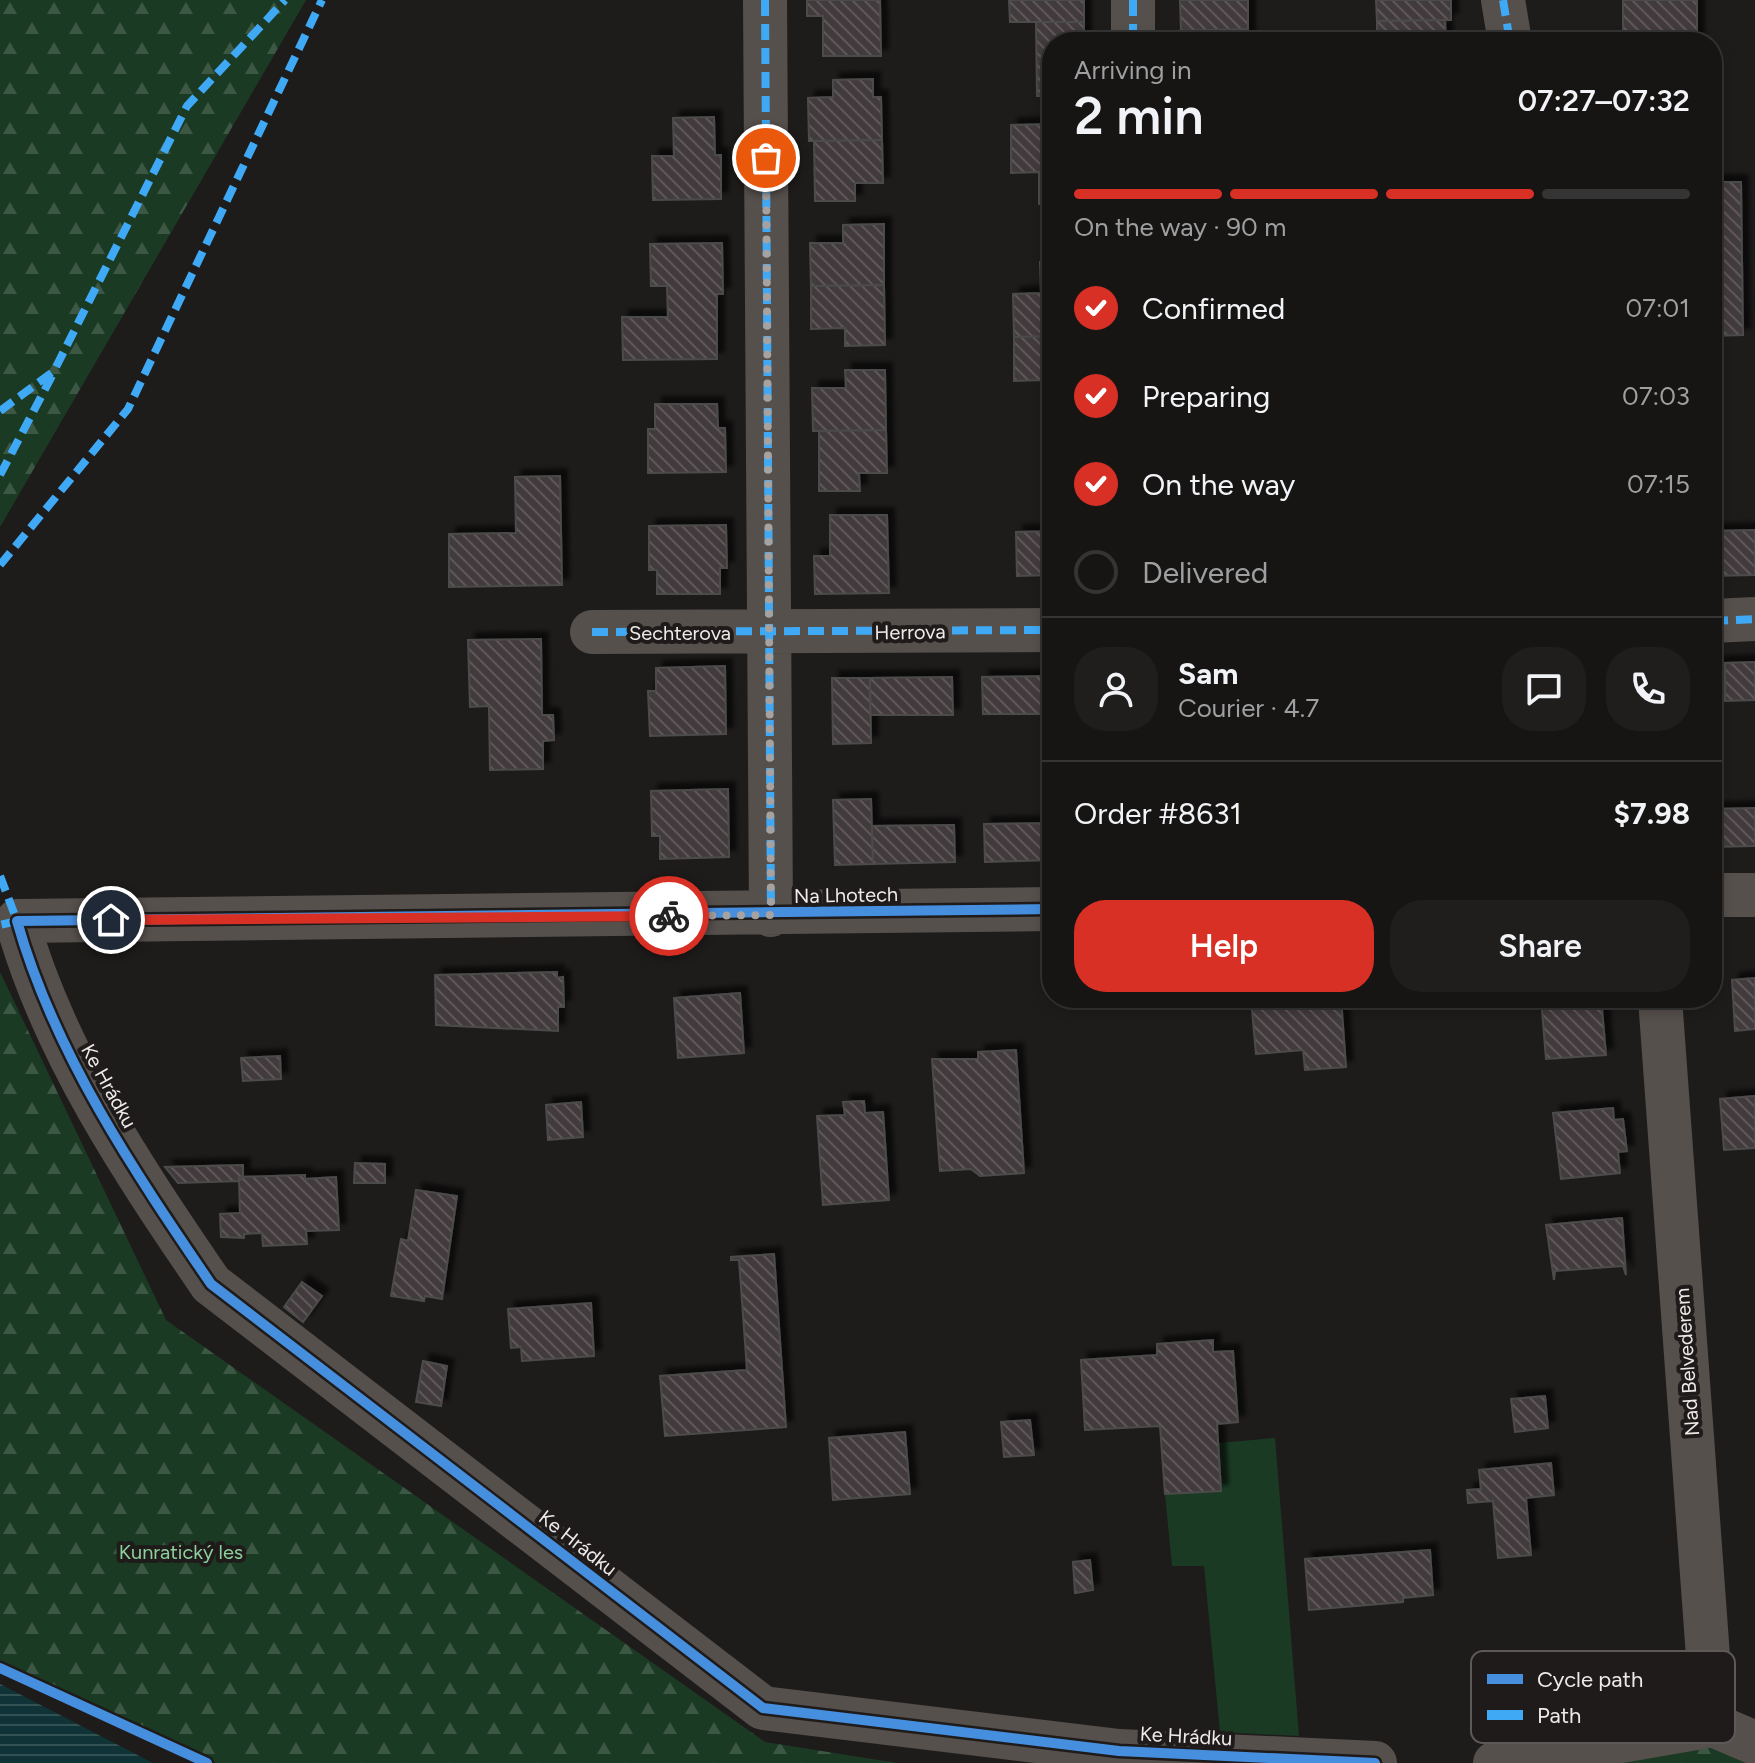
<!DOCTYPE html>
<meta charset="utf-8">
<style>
body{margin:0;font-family:Figtree,sans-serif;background:#1f1e1d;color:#f1f3f6;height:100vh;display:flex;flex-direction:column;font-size:30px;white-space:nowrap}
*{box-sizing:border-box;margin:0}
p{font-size:26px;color:#9e9fa0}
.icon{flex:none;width:44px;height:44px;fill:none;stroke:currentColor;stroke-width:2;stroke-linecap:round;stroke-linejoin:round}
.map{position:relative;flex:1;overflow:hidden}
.sheet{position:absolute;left:1042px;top:32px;width:680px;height:976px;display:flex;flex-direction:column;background:#161514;border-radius:32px;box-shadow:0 4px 12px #0003,0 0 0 2px #353434}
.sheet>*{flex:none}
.pin{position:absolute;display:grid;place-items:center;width:68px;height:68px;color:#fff;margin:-34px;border:4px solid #fff;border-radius:50%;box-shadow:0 2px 8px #0007}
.courier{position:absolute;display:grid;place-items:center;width:80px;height:80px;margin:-40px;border:6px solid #d93025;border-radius:50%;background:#fff;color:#222;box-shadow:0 2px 10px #0007}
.head em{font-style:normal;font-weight:600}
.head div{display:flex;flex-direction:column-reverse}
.head{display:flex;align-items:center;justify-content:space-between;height:136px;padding:0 32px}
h1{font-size:52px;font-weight:600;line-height:60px}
.bar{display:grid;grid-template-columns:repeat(4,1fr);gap:12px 8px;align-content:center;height:96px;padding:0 32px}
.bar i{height:10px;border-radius:6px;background:#353434}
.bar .on{background:#d93025}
.bar p{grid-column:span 4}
.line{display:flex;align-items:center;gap:20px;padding:0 32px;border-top:2px solid #353434}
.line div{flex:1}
.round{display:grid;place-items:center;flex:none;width:84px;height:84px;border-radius:32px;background:#1f1e1d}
ol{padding:0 32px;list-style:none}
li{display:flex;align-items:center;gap:24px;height:88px}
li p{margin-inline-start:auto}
li .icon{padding:8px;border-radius:50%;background:#d93025;color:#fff;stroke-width:4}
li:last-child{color:#9e9fa0}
li i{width:44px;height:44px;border:4px solid #353434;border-radius:50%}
.primary-button{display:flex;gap:16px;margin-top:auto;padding:16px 32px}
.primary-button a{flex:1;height:92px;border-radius:32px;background:#d93025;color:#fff;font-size:32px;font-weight:600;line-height:92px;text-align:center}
.primary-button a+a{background:#1f1e1d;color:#f1f3f6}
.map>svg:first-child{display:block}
.green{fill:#1b3a24}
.forest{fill:url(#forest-firs)}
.water{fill:url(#water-rules)}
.building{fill:url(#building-back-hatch);stroke:#4c4b4a;stroke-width:2;filter:url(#shadow)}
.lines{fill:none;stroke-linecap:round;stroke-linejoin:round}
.minor{stroke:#56504c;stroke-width:44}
.quiet{stroke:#3fa9f5;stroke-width:8;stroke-dasharray:16 8;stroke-linecap:butt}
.cycleway-casing{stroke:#1f1b1a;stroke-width:15}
.cycleway{stroke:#468fdf;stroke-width:10}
.done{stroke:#a5a2a1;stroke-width:8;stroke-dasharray:0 14.4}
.route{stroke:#d93025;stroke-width:10}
.labels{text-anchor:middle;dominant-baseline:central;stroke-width:8;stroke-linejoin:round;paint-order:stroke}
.street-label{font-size:20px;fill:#edeae9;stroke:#1f1b1a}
.park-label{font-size:20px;fill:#8cd19c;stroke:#1f1b1a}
.key{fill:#1f1b1a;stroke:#5d5958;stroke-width:2}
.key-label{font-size:22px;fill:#edeae9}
</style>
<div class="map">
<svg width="1755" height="1763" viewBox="0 0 1755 1763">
<defs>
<pattern id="forest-firs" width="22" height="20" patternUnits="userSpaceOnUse" patternTransform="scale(2)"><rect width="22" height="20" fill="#1b3a24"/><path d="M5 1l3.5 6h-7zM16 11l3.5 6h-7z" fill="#3c5744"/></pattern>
<pattern id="water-rules" width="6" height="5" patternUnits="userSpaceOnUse" patternTransform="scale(2)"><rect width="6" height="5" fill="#0f3336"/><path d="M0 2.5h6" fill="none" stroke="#325153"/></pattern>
<pattern id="building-back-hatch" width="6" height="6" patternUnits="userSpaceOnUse" patternTransform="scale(2)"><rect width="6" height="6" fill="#423a3c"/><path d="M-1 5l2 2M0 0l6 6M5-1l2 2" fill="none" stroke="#5e5758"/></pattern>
<filter id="shadow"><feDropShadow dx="7" dy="-7" stdDeviation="2" flood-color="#0009"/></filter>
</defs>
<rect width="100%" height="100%" fill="#1e1c1b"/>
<path class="green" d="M1275,1438l24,298 -79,-4 -16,-166h-32l-7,-72 55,-3 -2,-48z"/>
<path class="forest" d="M0,0h306l-306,527z
M0,972l166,348 599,422 132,21h-704l-193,-99z
M1693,1743l58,13 4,7h-132z"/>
<path class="water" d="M0,1684l153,79h-153z"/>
<path class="building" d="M807,0h73l1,56h-58v-40h-16z
M1009,0h75v22h-74z
M1180,0h68v29l-67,2z
M1376,0h75v20l-74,1z
M1623,0h74v42h-74z
M1445,20l1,22h-69v-21z
M1036,22h48v20h-32v54h-15z
M1248,29v13h-73v-11z
M873,79v18h8l1,43 -73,1 -1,-43 25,-1v-17z
M714,117l1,38h6v44l-68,1 -1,-44h22l-1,-38z
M1052,124v80h-13v-32l-28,1v-48z
M882,140l1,43h-28v18h-40l-1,-60z
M1712,182h29l2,153 -31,1z
M884,224v61l-73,1 -1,-43h33v-18z
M722,243l1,51h-6v65l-94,1 -1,-43h46l-1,-31h-16l-1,-42z
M1052,261v75l-38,1 -1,-43 28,-1 -1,-31z
M884,285l1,60 -40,1v-18l-34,1v-43z
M1052,336v76h-10v-32l-28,1v-44z
M845,370h40l1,60 -73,1 -1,-43h34z
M655,404h62l1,24h7l1,44 -78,1v-44h7z
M886,430l1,43h-28l1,18h-41v-60z
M1042,457h10v74l-9,1z
M560,476l2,109 -113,2v-53l67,-1 -1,-56z
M830,515h57l2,78 -74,1 -1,-38h16z
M726,525l1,43h-7v26h-63v-24h-8v-44z
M1755,530v45l-43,1v-45z
M1052,531v44l-35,1 -1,-44z
M541,639l1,76h11l1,25 -11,1v28l-53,1 -1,-64 -19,1 -2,-67z
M1755,662v38l-30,1v-38z
M1725,663v38h-13v-37z
M725,666l1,68 -76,2 -2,-45h8v-23z
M1052,676v38h-69l-1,-37z
M952,677l1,38h-83v-37z
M832,678h38l1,65 -38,1z
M728,789l1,68 -69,2v-23h-8l-1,-45z
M871,799l2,65 -38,1 -2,-65z
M1755,808v38l-43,1v-38z
M1052,823v37l-67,2 -1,-38z
M954,825l1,37 -82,2 -1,-38z
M557,972v6l6,-1 1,30h-6v24l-122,-6 -1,-50z
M1755,978v51l-20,2 -3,-51z
M740,993l4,60 -66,5 -4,-60z
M1341,998l5,69 -41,3 -2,-20 -47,4 -5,-55z
M1541,998h60l5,57 -60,4z
M1016,1050l8,123 -44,3 -9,-7 -31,2 -8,-112h46v-7z
M280,1056l1,23 -38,2 -2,-23z
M1755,1096v52l-31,2 -4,-51z
M864,1101l1,12 18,-1 6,88 -66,5 -6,-89 28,-1 -2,-13z
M581,1102l2,35 -35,3 -2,-35z
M1613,1108l1,12 9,-1 4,32 -9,1 2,21 -59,6 -8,-66z
M355,1163l30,1v19h-31z
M243,1165v12l-4,4 -61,2 -13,-16z
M305,1175v4l31,-2 3,53 -33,1 1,13 -44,2 -1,-13 -18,1v4l-23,-1 -1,-23 20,-1 -1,-36z
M416,1190l41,6 -15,103 -17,-3 -1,5 -33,-5 10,-57 7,2z
M1622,1218l4,57 -3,-9 -68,5 -1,9 -8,-55z
M774,1254l12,173 -121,9 -5,-60 87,-6 -8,-110h-8v-3z
M302,1282l20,14 -19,26 -19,-15z
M591,1303l3,53 -72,5 -1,-14 -10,1 -3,-39z
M1213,1340v12l20,-1 5,71 -21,2 4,67 -56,3 -5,-68 -75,4 -4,-70 76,-5v-11z
M423,1361l24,5 -6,40 -25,-4z
M1545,1396l3,32 -33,4 -4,-33z
M1030,1420l4,35 -30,2 -3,-35z
M905,1432l5,62 -77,6 -4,-62z
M1551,1463l3,32 -28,3 5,57 -33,3 -5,-57 -25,2 -1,-13 14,-1 -2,-19z
M1430,1550l3,45 -30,3v4l-94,8 -4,-51z
M1090,1560l3,30 -18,3 -2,-31z"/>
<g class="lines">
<path class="minor" d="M765,0l6,915
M1133,0v42
M1503,0l7,42
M1712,621l43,-2
M592,632l460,-2
M1712,895h43
M1052,909l-1035,12c37,132 117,250 194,363l552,424 356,43 256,12
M1660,998l53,727
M1713,1725l42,18
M1495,1763l218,-38"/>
<path class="quiet" d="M765,0l6,915
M1133,0v42
M1503,0l7,42
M0,411l54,-40 133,-265 98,-106
M0,475l52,-99
M0,565l128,-156 194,-409
M1712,621l43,-2
M592,632l460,-2
M0,876l17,45 -17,4"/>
<defs>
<path id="cycleway" d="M1052,909l-1035,12c37,132 117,250 194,363l552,424 356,43 256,12
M0,1668l207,95"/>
</defs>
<use href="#cycleway" class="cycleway-casing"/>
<use href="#cycleway" class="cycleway"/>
</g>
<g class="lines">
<path class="done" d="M669,916l102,-1 -5,-757"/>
<path class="route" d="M111,920l558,-4"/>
</g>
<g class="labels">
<g class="street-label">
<text transform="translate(910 632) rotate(-1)">Herrova</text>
<text x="680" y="633">Sechterova</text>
<text transform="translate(846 895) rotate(-1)">Na Lhotech</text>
<text transform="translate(109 1086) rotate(61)">Ke Hrádku</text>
<text transform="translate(1687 1362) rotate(-94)">Nad Belvederem</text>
<text transform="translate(578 1543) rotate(38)">Ke Hrádku</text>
<text transform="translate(1186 1736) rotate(3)">Ke Hrádku</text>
</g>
<g class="park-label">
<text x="181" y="1552">Kunratický les</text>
</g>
</g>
<rect x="1471" y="1651" width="264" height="92" rx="12" class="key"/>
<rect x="1487" y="1674" width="36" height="10" fill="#468fdf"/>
<rect x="1487" y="1710" width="36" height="10" fill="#3fa9f5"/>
<g class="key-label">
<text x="1537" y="1687">Cycle path</text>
<text x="1537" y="1723">Path</text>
</g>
</svg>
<div class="pin" style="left:766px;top:158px;background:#ea580c"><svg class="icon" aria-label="bag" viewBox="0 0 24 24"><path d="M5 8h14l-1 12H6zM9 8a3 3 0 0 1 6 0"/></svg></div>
<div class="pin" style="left:111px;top:920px;background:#1f2937"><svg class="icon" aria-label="home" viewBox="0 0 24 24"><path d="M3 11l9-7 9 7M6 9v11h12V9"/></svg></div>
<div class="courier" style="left:669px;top:916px"><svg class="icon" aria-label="bike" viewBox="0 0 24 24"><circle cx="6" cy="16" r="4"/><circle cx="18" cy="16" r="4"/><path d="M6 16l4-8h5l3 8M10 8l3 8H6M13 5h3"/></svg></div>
<section class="sheet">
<div class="head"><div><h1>2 min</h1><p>Arriving in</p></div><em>07:27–07:32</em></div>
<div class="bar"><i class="on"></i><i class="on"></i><i class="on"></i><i></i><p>On the way · 90 m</p></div>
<ol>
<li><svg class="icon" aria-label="check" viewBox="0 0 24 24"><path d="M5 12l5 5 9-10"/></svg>Confirmed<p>07:01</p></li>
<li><svg class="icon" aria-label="check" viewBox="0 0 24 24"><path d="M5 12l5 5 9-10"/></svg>Preparing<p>07:03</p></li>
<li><svg class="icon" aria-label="check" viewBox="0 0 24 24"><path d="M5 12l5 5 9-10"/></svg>On the way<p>07:15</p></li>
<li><i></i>Delivered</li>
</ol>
<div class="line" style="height:144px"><a class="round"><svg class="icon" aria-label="person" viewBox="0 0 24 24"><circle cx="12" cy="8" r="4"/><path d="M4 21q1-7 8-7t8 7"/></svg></a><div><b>Sam</b><p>Courier · 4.7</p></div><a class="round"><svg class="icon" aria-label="chat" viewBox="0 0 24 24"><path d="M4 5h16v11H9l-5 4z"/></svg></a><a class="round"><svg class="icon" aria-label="phone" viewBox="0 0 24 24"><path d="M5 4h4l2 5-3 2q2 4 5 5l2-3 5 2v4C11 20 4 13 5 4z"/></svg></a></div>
<div class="line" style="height:104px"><div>Order #8631</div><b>$7.98</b></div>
<div class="primary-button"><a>Help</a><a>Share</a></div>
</section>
</div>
